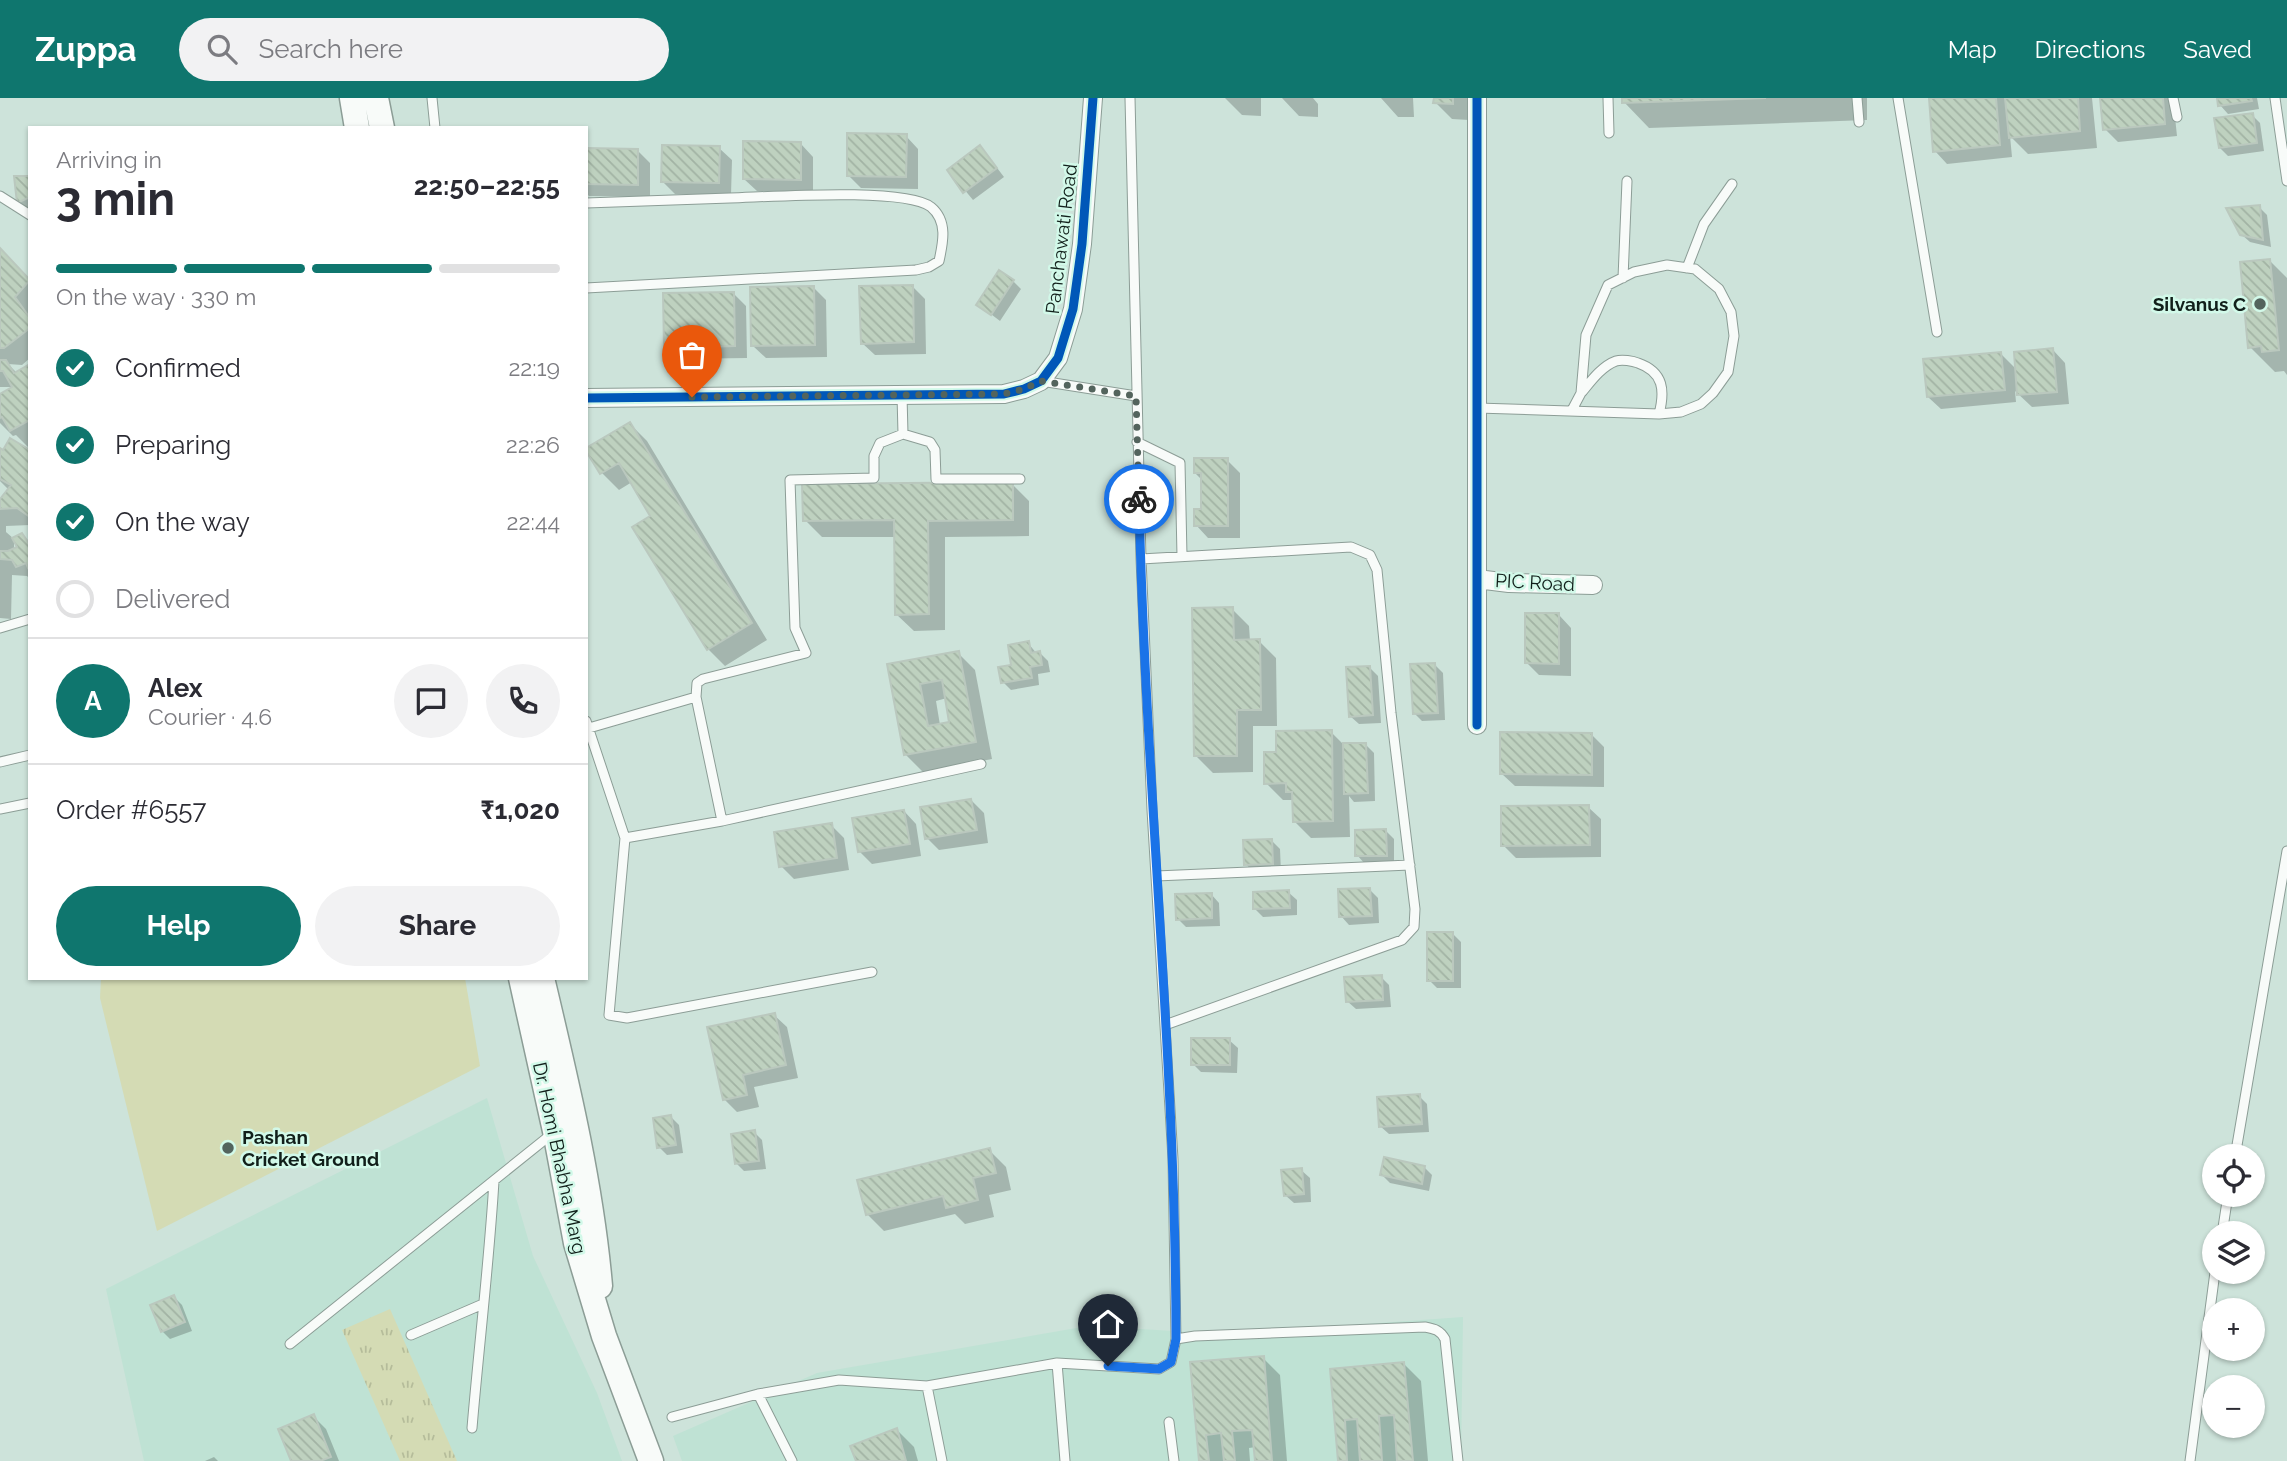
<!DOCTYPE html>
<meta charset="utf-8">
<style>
body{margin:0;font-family:Raleway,sans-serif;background:#f2f2f3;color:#2b2b33;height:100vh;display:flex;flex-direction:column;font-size:26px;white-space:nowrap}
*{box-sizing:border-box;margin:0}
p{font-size:23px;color:#7c7c81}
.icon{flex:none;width:38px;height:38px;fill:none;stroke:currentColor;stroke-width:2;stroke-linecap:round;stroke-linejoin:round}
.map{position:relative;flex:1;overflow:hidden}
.drawer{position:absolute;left:28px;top:28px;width:560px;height:854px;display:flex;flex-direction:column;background:#fff;border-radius:0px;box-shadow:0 2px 5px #0004}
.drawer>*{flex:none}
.fabs{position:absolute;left:2202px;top:1046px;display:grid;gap:14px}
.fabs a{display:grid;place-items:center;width:63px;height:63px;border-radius:50%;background:#fff;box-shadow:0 2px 5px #0004;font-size:35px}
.pin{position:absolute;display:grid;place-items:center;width:60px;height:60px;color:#fff;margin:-72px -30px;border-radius:50% 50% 50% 0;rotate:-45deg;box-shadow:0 0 7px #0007}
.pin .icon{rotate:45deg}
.courier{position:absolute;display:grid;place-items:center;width:70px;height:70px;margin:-35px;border:5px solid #1a73e8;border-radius:50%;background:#fff;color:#222;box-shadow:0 2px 9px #0007}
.summary em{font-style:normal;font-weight:700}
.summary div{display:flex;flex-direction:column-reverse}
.summary{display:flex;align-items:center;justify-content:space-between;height:119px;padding:0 28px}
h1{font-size:46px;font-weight:700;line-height:52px}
.bar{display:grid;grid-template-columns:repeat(4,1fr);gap:10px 7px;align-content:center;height:84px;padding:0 28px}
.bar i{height:9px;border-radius:5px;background:#e1e1e2}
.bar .active{background:#0f766e}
.bar p{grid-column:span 4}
.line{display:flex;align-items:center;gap:18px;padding:0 28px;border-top:2px solid #e1e1e2}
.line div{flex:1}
.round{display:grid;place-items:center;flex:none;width:74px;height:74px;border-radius:37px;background:#f2f2f3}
ol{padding:0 28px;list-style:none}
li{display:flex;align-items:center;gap:21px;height:77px}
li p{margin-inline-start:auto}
li .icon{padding:7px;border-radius:50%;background:#0f766e;color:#fff;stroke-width:4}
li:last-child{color:#7c7c81}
li i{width:38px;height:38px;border:4px solid #e1e1e2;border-radius:50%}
.cta{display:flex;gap:14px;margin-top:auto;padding:14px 28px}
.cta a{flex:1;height:80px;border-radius:42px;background:#0f766e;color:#fff;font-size:28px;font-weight:700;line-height:80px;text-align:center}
.cta a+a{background:#f2f2f3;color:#2b2b33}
header{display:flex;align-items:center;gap:42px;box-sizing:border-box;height:98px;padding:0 35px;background:#0f766e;color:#fff}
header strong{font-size:33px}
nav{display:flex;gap:38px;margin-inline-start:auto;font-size:24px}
.search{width:490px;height:63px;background:#f2f2f3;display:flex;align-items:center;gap:18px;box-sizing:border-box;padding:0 24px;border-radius:38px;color:#7c7c81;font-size:26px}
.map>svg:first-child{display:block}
.built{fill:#bfe2d4}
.grass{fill:url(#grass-tufts)}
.pitch{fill:#d4dbb4}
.shadow{fill:#0003;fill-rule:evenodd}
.building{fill:url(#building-back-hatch);stroke:#bac8be;stroke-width:2;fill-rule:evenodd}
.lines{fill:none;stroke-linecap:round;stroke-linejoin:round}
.service-casing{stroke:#8c9d96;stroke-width:11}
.minor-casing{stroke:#8c9d96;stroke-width:20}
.secondary-casing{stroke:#8c9d96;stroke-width:27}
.service{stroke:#f8fbf9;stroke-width:9}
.minor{stroke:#f8fbf9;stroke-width:18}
.secondary{stroke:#f8fbf9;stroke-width:24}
.cycleway-casing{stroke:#d2f9e9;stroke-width:13}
.cycleway{stroke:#0057b8;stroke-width:9}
.done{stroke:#53645d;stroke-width:7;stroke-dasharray:0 12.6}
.route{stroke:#1a73e8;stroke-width:9}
.poi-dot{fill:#53645d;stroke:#d2f9e9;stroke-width:2.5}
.labels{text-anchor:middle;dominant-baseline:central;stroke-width:5;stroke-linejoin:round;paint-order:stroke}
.street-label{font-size:19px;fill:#111f1a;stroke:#d2f9e9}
.poi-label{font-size:19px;font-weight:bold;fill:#111f1a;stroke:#d2f9e9;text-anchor:end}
</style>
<header>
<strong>Zuppa</strong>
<div class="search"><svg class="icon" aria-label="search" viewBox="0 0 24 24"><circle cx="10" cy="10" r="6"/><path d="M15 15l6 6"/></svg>Search here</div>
<nav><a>Map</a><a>Directions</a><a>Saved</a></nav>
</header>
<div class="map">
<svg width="2287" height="1363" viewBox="0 0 2287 1363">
<defs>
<pattern id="grass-tufts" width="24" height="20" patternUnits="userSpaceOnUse" patternTransform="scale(1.75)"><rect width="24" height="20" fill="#d4dbb4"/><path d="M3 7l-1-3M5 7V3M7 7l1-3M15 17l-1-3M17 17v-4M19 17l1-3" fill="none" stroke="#b5bc9a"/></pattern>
<pattern id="building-back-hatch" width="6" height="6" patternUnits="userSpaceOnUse" patternTransform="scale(1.75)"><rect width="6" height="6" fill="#bed1bf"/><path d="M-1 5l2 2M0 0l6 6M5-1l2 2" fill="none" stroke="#a2b3a4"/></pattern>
</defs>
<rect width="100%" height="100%" fill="#cde3da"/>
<path class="built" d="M487,1000l46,158 64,137 25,68h-478l-38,-172z
M1463,1219l-2,144h-779l-9,-25 144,-63 271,-47 137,8z"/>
<path class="grass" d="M390,1211l67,152h-57l-58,-131z"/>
<path class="pitch" d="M101,880h364l15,88 -323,165 -57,-233z"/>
<path class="shadow" d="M1225,0h36v18l-19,-1z
M1282,0h31l5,6v13l-19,-1z
M1381,0h32l1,19h-16z
M1435,0h35l-1,22 -17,-1 -17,-17z
M1623,0h244v22l-218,8 -25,-26z
M1930,0h162l5,50 -69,6 -18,-18 2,21 -65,7 -12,-13z
M2102,0h71l4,38 -59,6 -13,-13z
M2219,0h38l2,11 -31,5 -8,-9z
M2252,17l8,8 4,28 -36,5 -8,-8z
M906,38l12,13v40l-57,-1 -13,-13z
M801,46l12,13v35l-56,-1 -13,-12z
M719,50l13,12 -1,35 -56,-1 -12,-12z
M586,52l52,1 12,12v34l-61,-1 -3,-3z
M988,58l16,21 -31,23 -24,-29z
M30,81v35l-12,-12z
M2259,109l8,8 4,32 -21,-5 -9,-8z
M0,152l30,33v75l-8,7 -14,-1 9,9 13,-7v80l-2,1 -12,-12 -3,1 -13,-13v-27l15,-9h-15z
M2270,163l17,17v97l-3,-4 -9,1 -25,-25z
M1013,183l8,8 -21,32 -21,-16z
M912,188l13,13 1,55 -51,1 -13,-12z
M814,190l12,12 1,57 -61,1 -13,-12z
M733,195l13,13 1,52 -69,1 -12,-12z
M2053,252l12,13 4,41 -37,3 -17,-16 1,11 -75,7 -13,-12 73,-43 16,16z
M630,326l17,17 120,199 -42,26 -17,-17 -74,-121 19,-11 -21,-35 -13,8 -17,-17 -15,-23z
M0,352l30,2v73l-24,1v6l8,7v11l5,-3 3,-12 8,7v37l-3,-3 -15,-1 -1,44 -11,-1v-117l9,-11 -9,-9z
M1227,362l13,13v65h-32l-12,-13 7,-14 -1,-31 -7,-7z
M1012,386l17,17v35l-84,1v93l-31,1 -18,-17v-77h-74l-17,-17z
M1232,511l17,17 1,15h9l17,17 1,68h-24v46l-40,1 -17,-17z
M1559,517l12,13v48l-32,-1 -12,-12z
M1028,545l9,11 3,-1 8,8 2,11 -12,2 1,11 -28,5 -8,-8z
M958,555l17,17 17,89 -69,13 -17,-17 -16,-90zM947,600l4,25 -11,2 -4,-24z
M1435,567l8,8 2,47 -23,1 -8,-8z
M1370,570l8,8 3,47 -22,1 -9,-8z
M1331,634l13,13h22l8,8 1,48 -21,1 -5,-6 1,41 -39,1 -17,-17v-21h-11l-17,-17 12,-29z
M1591,636l13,13v40l-89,-1 -13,-12z
M971,702l13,13 4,30 -49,7 -12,-12z
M1588,709l13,12v38l-85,1 -13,-13z
M904,713l12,13 5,32 -49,8 -13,-13z
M831,727l13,13 5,32 -55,9 -13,-13z
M1386,733l8,8v24l-29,1 -8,-9z
M1272,743l8,8 1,23 -27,1 -8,-9z
M1370,792l8,8 1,25 -30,2 -8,-9z
M1288,794l9,8v15l-34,2 -8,-8z
M1211,796l8,9 1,23 -34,1 -8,-8z
M1452,835l9,9v46h-24l-8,-8z
M1381,879l8,8 2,22 -35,2 -9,-8z
M774,917l13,12 11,51 -44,9 5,20 -22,5 -13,-13z
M1229,942l9,8 -1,25 -36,-1 -8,-8z
M1419,998l8,8 2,28 -40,2 -9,-8z
M671,1019l8,8 4,28 -16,2 -8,-8z
M754,1034l8,8 4,29 -22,2 -8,-8z
M989,1052l17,17 5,23 -22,5 5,22 -29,7 -10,-10 -71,17 -17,-17z
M1424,1069l8,8 -3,16 -39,-8 -8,-8z
M1301,1072l9,8 1,24 -17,1 -9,-8z
M174,1199l8,8 10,26 -22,8 -8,-8z
M1263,1260l17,17 7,86h-30l-1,-14 -7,1 1,13h-50l-8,-98z
M1404,1266l17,17 7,80h-89l-7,-91z
M313,1318l13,13 13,32h-46z
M897,1332l17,17 4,14h-60z
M214,1359l4,4h-13z"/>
<path class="building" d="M1434,0h19v6l-20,-1z
M1622,0h144l-144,5z
M1929,0h67l4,47 -67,7z
M2005,0h73l2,33 -71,7z
M2100,0h63l2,26 -62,6z
M2217,0h34l1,3 -34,5z
M2253,15l4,30 -38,5 -5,-30z
M847,35l60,1 -1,43 -59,-1z
M743,43l58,1v38l-58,-1z
M662,47l58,1 -1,37 -58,-1z
M980,47l17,23 -34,25 -16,-23z
M586,50l52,1v36l-52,-1z
M14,78h16v21l-13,6z
M2260,107l3,35 -23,-5 -14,-27z
M0,150l30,32 -15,17 15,21v10l-26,20h-4z
M2270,161l9,91 -17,2 -1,-6 -13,2 -8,-86z
M999,172l15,10 -23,35 -15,-10z
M913,187l1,57 -53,2 -2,-58z
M814,188l1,59 -64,1 -1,-59z
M734,194l1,54 -71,2 -1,-55z
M2053,250l4,44 -40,3 -3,-43z
M2001,254l4,38 -78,7 -4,-38z
M0,262h6l8,13 16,-9v56l-20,11 -8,-14 -2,1v-24l12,-7 -9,-16h-3z
M630,324l122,201 -45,27 -75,-123 18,-11 -31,-53 -19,11 -14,-23v-3z
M10,340l20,12v67l-13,-9 -17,1v-10l11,-14 -11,-6v-31l3,2z
M1194,360h34v68h-34v-17h7v-36h-7z
M1013,384v38l-85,1 1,93 -34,1 -1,-95 -91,1 -1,-37z
M22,435l6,9 2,-3v28l-2,1 -2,-5 -10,4 -4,-7 -12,-1v-8h8l9,-4 -5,-9z
M1233,509l1,33 26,-1 1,71h-24v46h-43l-2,-148z
M1525,515h34v51l-34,-1z
M1029,543l2,12 9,-2 2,14 -12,2 2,11 -31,5 -3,-16 13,-2 -3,-20z
M959,553l17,91 -72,13 -17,-91zM942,582l7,42 -21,4 -8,-42z
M1435,565l3,50 -25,1 -3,-50z
M1370,568l3,49 -24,2 -3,-50z
M1332,632l1,91 -40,1 -1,-30h-6v-9l-22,1v-32h12v-21z
M1500,634l92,1v42l-92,-1z
M1343,645h23l2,50 -24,1z
M971,701l6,31 -52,9 -5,-32z
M1589,707l1,40 -89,1v-40z
M904,712l6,34 -52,8 -6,-34z
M832,725l5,35 -58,9 -5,-35z
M1386,731l1,27h-32v-26z
M1272,741l1,25 -29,1 -1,-25z
M1370,790l2,28 -33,1 -1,-28z
M1289,792l1,18 -37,1v-17z
M1212,795v25l-36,2 -1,-26z
M1427,834h26v49h-26z
M1382,877l1,25 -37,2 -2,-25z
M775,915l11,52 -43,10 4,20 -24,5 -16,-73z
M1191,940h39v27h-39z
M1420,996l2,30 -43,3 -2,-30z
M671,1017l5,30 -19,3 -4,-30z
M755,1032l4,31 -24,3 -4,-30z
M990,1050l6,25 -23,5 5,22 -32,8 -3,-12 -77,19 -9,-35z
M1384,1059l41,9 -3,18 -42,-9z
M1302,1070l2,26 -20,2 -3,-26z
M174,1197l11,27 -24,10 -11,-27z
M1264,1258l8,105h-17l-3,-31 -20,1 3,30h-11l-3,-28 -15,2 3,26h-10l-9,-99z
M1404,1264l9,99h-16l-3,-46 -15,1 3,45h-22l-3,-42 -12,1 2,41h-9l-8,-92z
M314,1316l17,43 -11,4h-29l-13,-32z
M897,1330l9,33h-50l-6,-15z"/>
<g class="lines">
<defs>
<path id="service" d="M432,0l3,30
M1608,0l1,35
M1857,0l2,24
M1898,0l39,234
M2173,0l4,19
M2275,0l12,83
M0,98l30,19
M586,105c48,-2 96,-3 144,-5 38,-1 175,-11 201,9 17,14 12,36 8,54l-10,6 -13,3 -330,18
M1687,170l17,-44 28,-40
M1623,180l4,-97
M1041,283l95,15
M1582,294c9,-11 20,-26 34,-31 6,-2 17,0 22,2 26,9 27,28 21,51
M902,297l1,39
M1477,310l182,6 22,-2 20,-8 12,-11 15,-21 6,-36 -3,-24 -12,-23 -24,-20 -28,-4 -33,7 -26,13 -22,50 -5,58 -9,17
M1137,344l43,21 2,93
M1141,461l210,-12 19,8 7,15 14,143 24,196 -1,18 -12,13 -237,85
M0,530l30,-9
M696,599l1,-14 6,-4 103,-26 -11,-25 -5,-148 84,-2v-22l6,-13 23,-9 27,8 5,8 1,29h84
M586,623l39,117 97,-17 259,-57
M589,630l107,-31 26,124
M0,664l30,-7
M0,711l30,-6
M625,740l-16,177 18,3 245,-46
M1156,778l254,-11
M2235,1059l52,-306
M2222,1136l6,-39
M411,1237l72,-31
M1176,1241l19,-3 230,-9c10,2 15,3 20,12l13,122
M290,1246l263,-211
M927,1288l15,75
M758,1296l34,67
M672,1319l86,-23 81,-14 88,6 130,-23
M1169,1324l5,39
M472,1330c7,-83 17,-164 22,-247
M1065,1363l-8,-98 102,6 12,-7 5,-23 -3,-180 -21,-349 -11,-251 -11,-461
M2190,1363l25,-189"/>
<path id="minor" d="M586,300l418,-4 20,-5 17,-8 17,-23 15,-49 9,-65 11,-146
M1477,481l32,4 84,2
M1477,627v-627"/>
<path id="secondary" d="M352,0l5,30
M376,0l6,30
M521,880l34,153 21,112 28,93 47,125
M542,880c24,102 49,204 58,308"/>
</defs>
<use href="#service" class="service-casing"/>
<use href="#minor" class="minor-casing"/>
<use href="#secondary" class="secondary-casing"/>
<use href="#service" class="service"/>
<use href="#minor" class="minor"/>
<use href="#secondary" class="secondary"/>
<defs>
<path id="cycleway" d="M586,300l418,-4 20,-5 17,-8 17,-23 15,-49 9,-65 11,-146
M1477,627v-627"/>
</defs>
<use href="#cycleway" class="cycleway-casing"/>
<use href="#cycleway" class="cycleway"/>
</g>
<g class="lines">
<path class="done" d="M692,299l312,-3 20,-5 17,-8 95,15 3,103"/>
<path class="route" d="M1108,1268l51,3 12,-7 5,-23c0,-280 -31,-560 -37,-840"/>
</g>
<g class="poi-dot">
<circle cx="2260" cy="206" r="7"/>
<circle cx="228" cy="1050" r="7"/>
</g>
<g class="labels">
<g class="street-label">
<text transform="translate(1061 141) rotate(-83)">Panchawati Road</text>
<text transform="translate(1535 484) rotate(3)">PIC Road</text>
<text transform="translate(560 1060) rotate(78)">Dr. Homi Bhabha Marg</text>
</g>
<g class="poi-label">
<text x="2246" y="206">Silvanus C</text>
<text x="242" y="1039" text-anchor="start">Pashan<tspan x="242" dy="22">Cricket Ground</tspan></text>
</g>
</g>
</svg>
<div class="fabs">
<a><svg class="icon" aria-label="locate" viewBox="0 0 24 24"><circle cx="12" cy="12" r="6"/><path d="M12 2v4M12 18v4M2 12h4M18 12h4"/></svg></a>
<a><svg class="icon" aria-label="layers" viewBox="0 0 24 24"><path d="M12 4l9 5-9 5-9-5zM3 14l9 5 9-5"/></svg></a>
<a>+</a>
<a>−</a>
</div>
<div class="pin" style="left:692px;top:299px;background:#ea580c"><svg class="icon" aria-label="bag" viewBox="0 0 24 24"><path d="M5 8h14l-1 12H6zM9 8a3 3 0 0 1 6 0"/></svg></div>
<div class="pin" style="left:1108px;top:1268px;background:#1f2937"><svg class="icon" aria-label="home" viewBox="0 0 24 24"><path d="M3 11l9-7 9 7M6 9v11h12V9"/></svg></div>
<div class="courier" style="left:1139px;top:401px"><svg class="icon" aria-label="bike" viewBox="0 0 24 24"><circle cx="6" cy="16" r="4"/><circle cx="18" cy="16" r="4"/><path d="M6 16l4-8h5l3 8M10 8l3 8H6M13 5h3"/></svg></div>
<section class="drawer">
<div class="summary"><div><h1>3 min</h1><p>Arriving in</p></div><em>22:50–22:55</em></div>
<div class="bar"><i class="active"></i><i class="active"></i><i class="active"></i><i></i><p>On the way · 330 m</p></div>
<ol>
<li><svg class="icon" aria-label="check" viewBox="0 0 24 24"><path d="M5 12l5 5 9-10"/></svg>Confirmed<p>22:19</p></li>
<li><svg class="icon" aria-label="check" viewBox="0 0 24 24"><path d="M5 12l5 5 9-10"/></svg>Preparing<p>22:26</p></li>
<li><svg class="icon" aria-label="check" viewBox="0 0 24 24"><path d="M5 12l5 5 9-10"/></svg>On the way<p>22:44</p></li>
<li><i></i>Delivered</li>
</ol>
<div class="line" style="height:126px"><b class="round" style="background:#0f766e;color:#fff">A</b><div><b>Alex</b><p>Courier · 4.6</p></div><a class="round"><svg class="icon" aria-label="chat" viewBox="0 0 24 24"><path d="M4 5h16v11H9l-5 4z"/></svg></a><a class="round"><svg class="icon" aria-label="phone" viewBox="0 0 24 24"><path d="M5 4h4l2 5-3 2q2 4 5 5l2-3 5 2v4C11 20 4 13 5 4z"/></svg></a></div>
<div class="line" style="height:91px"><div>Order #6557</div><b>₹1,020</b></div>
<div class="cta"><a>Help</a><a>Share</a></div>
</section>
</div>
